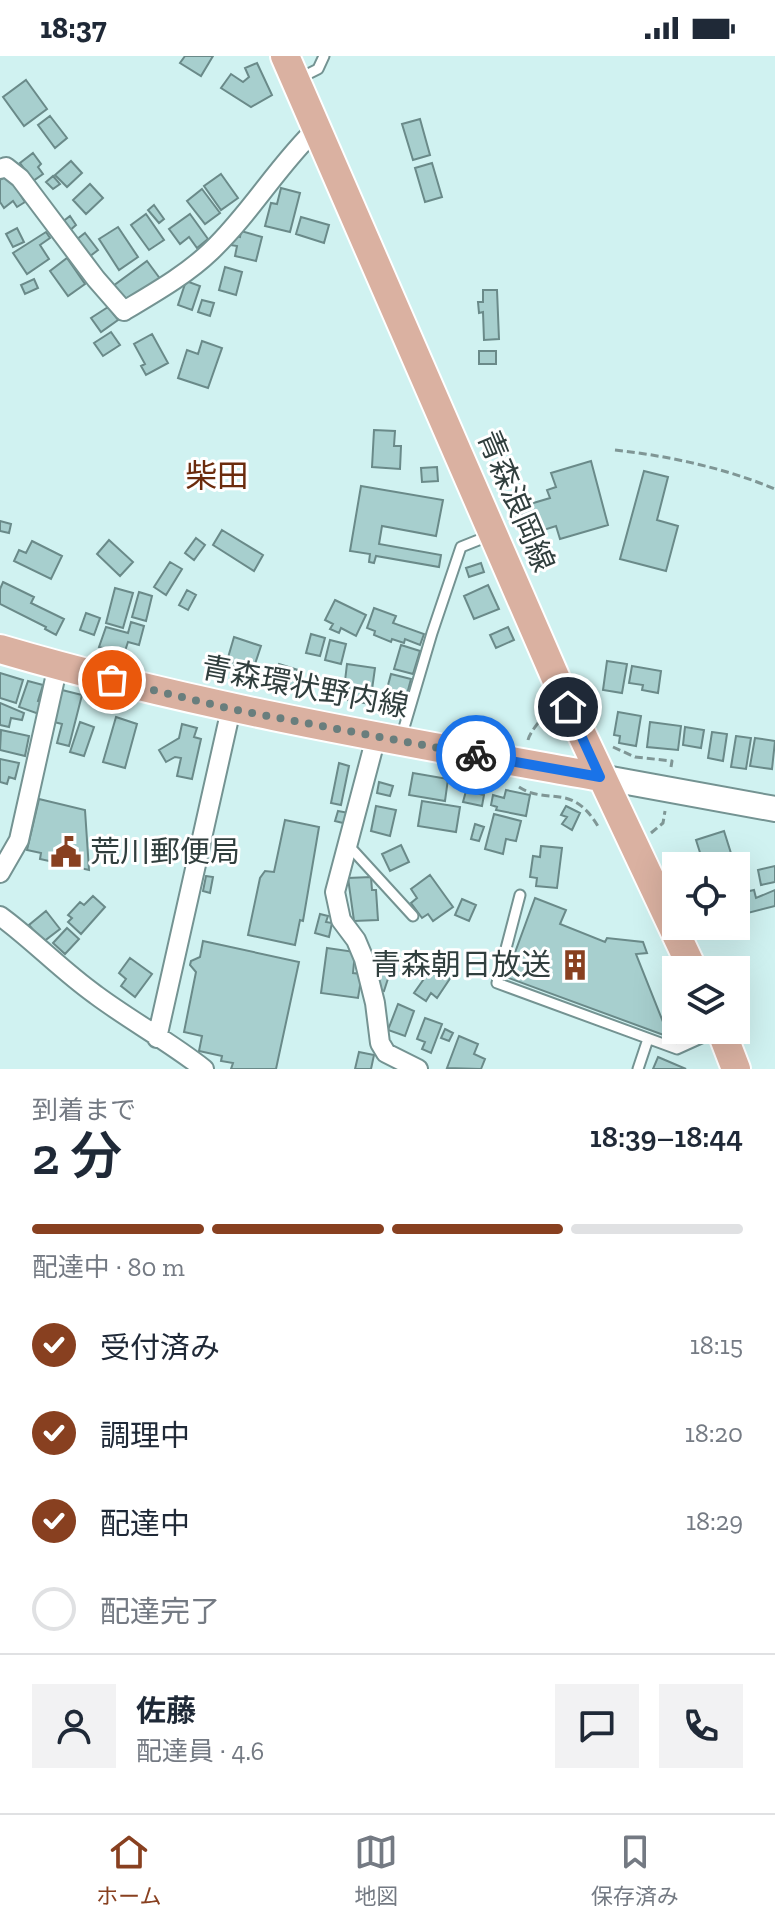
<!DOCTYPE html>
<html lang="ja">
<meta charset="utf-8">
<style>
body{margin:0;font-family:"Zilla Slab","Noto Sans JP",serif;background:#f2f2f3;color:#1f2937;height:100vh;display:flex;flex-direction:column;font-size:30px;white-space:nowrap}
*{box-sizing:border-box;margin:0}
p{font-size:26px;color:#747a83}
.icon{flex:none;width:44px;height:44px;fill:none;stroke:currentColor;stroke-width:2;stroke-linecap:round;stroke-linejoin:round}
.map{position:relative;height:1013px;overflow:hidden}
.details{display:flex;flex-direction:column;background:#fff;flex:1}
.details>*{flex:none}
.tools{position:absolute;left:662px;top:796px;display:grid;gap:16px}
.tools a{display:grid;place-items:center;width:88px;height:88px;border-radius:0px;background:#fff;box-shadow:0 8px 32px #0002;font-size:40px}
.pin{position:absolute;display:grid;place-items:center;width:68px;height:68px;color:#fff;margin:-34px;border:4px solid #fff;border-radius:50%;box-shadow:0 2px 8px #0007}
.courier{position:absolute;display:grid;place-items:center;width:80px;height:80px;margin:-40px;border:6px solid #1a73e8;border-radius:50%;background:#fff;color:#222;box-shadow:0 2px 10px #0007}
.head em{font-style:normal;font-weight:600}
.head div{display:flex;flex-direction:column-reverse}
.head{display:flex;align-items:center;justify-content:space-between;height:136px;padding:0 32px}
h1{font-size:52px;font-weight:600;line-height:60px}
.bar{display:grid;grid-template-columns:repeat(4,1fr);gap:12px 8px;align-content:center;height:96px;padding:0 32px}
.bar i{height:10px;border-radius:6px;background:#e0e1e3}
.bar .on{background:#884020}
.bar p{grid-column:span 4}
.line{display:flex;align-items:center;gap:20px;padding:0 32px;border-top:2px solid #e0e1e3}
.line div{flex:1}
.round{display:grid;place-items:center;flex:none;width:84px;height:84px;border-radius:0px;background:#f2f2f3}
ol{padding:0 32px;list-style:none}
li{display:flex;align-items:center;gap:24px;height:88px}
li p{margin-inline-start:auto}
li .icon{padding:8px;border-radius:50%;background:#884020;color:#fff;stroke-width:4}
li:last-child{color:#747a83}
li i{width:44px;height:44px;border:4px solid #e0e1e3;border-radius:50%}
.status{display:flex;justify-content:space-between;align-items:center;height:56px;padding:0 40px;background:#fff;direction:ltr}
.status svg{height:22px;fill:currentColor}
.menu{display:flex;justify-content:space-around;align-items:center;height:112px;border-top:2px solid #e0e1e3;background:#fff;font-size:22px;color:#747a83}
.menu a{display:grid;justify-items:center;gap:4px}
.menu .on{color:#884020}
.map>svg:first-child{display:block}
.building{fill:#a7cfce;stroke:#6a8a89;stroke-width:2}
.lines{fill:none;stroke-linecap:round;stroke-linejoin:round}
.lane-casing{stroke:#749392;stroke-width:13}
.street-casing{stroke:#749392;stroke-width:22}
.secondary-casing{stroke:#749392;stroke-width:28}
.primary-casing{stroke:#fff;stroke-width:32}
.path{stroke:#7f9695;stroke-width:3;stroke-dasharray:8 4;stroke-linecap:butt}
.lane{stroke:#fff;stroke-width:9}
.street{stroke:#fff;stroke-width:18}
.secondary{stroke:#fff;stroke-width:24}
.primary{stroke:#dab1a1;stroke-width:28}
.done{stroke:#697e7d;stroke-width:8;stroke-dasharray:0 14.4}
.route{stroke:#1a73e8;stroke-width:10}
.labels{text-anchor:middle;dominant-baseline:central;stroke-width:6;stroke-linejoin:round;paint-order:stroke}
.street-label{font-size:30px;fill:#313f3e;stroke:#fff}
.poi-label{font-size:30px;fill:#313f3e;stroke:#fff;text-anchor:start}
.neighbourhood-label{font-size:32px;fill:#6b2b0c;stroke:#fff}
</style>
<div class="status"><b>18:37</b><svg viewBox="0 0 49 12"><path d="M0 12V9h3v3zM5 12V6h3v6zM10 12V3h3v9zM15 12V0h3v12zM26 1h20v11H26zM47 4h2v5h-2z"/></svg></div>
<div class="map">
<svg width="775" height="1013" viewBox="0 0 775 1013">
<rect width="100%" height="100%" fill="#d0f2f1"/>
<path class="building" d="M185,0h28l-12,20 -21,-13z
M257,7l15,32 -21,12 -30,-19 10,-14 12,8 6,-5 -4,-9z
M26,24l21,29 -23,17 -21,-29z
M50,60l17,22 -12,10 -17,-23z
M420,63l10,36 -17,5 -11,-36z
M33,97l8,11 -3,3 5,7 -10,7 -13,-18z
M71,105l11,12 -15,14 -12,-12z
M432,107l10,34 -17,5 -10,-34z
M221,118l17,24 -17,12 -17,-24z
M8,119l17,27 -8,5 -4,-6 -9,7 -4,-6v-22z
M53,120l7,8 -7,5 -7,-7z
M90,128l13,14 -17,16 -13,-14z
M281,132l19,5 -10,39 -25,-6 6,-23 6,1z
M202,133l18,24 -15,11 -18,-23z
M154,149l10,14 -5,4 -11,-13z
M146,158l18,26 -15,10 -18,-25z
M190,158l18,25 -11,9 -8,-11 -9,7 -11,-15z
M70,160l6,9 -8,7 -7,-9z
M301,161l28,8 -5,18 -28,-9z
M118,171l20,30 -19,13 -20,-31z
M17,172l7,14 -11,5 -7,-13z
M241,175l21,6 -6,24 -21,-5 2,-10 -7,-1 3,-10 7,2z
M46,176l4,6 -10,7 9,14 -22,15 -14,-21z
M85,177l13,17 -9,7 -13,-17z
M67,202l18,26 -17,12 -18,-25z
M147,205l14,19 -27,19 -2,-4 -9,6 -10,-15z
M225,211l17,5 -6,23 -17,-5z
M34,223l4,9 -13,6 -4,-9z
M186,225l14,5 -8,24 -14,-5z
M483,234h14l2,49 -15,1 -1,-28 -4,1 -1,-11h5z
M202,244l12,3 -4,13 -12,-4z
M108,251l10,13 -17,12 -10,-14z
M111,276l9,13 -17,11 -9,-13z
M152,278l16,29 -22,12 -5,-9 4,-2 -11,-20z
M202,285l20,7 -14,40 -30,-10 9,-28 11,4z
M479,295h17v13h-17z
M374,374l21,1 -1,15h7l-1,23 -28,-2z
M591,405l17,64 -48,14 -4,-13 -28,9 -8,-28 30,-9 -3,-8 9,-3 -5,-14z
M437,411l1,14 -16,1 -1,-14z
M644,415l24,6 -11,43 21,6 -12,45 -46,-12z
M361,430l82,14 -7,36 -54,-10 -3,18 62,11 -2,12 -63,-11 -2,7 -5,-1 1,-8 -20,-3z
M0,465l11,3 -2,9 -9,-2z
M222,474l41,25 -9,16 -41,-26z
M196,482l9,7 -11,15 -9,-7z
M109,484l24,22 -13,14 -23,-22z
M32,485l30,15 -11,23 -37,-18 5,-11 7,3z
M170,506l12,7 -16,26 -12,-8z
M481,507l3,9 -15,5 -3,-9z
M3,526l31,15 -3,6 33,16 -8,16 -11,-6 1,-2 -46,-23v-15z
M488,529l11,24 -25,10 -10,-23z
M115,532l18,5 -10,35 -17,-5z
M187,534l9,5 -8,15 -9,-5z
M139,536l13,4 -6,25 -14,-4z
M335,544l31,15 -10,21 -15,-8 -2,5 -9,-4 3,-5 -8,-4z
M374,552l22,8 -3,7 31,11 -4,11 -15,-6 -1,4 -12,-4 -1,3 -17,-7 1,-4 -8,-3z
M86,557l14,5 -6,17 -14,-5z
M131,566l13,4 -5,19 -11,-3 -4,12 -25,-7 7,-20 22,6z
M508,571l6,13 -18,8 -6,-13z
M311,578l14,4 -5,18 -14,-3z
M234,581l27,9 -8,24 -9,-3 -2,5 -9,-3 2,-6 -8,-2z
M330,584l16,4 -5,20 -16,-4z
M401,589l19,6 -7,23 -19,-5z
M607,605l20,3 -5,29 -19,-3z
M279,608l22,7 -6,19 -22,-7z
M347,608l28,4 -5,36 -23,-4 3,-18 -5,-1z
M632,610l29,5 -3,22 -16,-3 1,-5 -14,-2z
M0,617l23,7 -7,23 -16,-5z
M391,618l20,5 -9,34 -16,-5 2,-7 -4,-1z
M28,625l15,4 -5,16 5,1 -4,12 -20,-7z
M62,634l20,5 -13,51 -12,-3 5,-19 -8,-2z
M0,647l24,10 -2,7 -11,-2 -2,9 -9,-2z
M618,656l23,4 -5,30 -17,-3 1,-7 -6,-1z
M116,661l21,7 -12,44 -22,-6z
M80,666l14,5 -10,29 -14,-4z
M650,666l31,4 -3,24 -31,-3z
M182,668l15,4 -3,9 7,2 -9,40 -15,-3 4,-18 -6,-1 -9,5 -7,-12 20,-12z
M685,671l19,3 -3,18 -18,-3z
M1,674l28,6 -4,20 -25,-6z
M712,676l15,2 -4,27 -15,-3z
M736,680l15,2 -5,31 -15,-2z
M755,682l20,3 -3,28 -22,-3z
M0,703l19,4 -4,16 -6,-2 -2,7 -7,-2z
M339,707l10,3 -8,39 -10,-2z
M413,717l35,6 -3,22 -36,-6z
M379,726l14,4 -3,10 -13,-3z
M506,734l24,5 -4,21 -30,-6 1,-3 -6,-2 2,-10 11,3z
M466,735l18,4 -2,11 -19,-4z
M39,743l46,11 4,60 -49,-11 1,-6 -14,-3z
M422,745l38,6 -4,25 -38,-6z
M376,750l20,4 -6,26 -19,-5z
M566,750l14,7 -8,17 -10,-6 5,-7 -6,-2z
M338,755l11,2 -2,11 -12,-3z
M494,758l27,7 -5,20 -10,-2 -3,15 -18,-5z
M285,764l34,7 -16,94 -3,-1 -5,25 -47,-10 12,-57 5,-7 9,1z
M475,768l9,3 -5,14 -8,-2z
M724,775l11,35h-26l-2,-6 -4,2 -7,-22z
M401,789l8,17 -19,9 -8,-17z
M541,790l21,2 -5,40 -21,-2 1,-8 -7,-1 3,-21 7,1z
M775,810v16l-14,3 -3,-15z
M430,819l23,32 -20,14 -5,-7 -6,4 -11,-15 6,-5 -6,-9z
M206,820l7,1 -3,16 -7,-2z
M371,821l1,13h4l2,30 -24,1 -6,-43z
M754,834l2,8 19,-8v16l-39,10v-22z
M93,840l12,11 -24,27 -13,-12 4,-4 -4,-3 12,-13 4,3z
M535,842l31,12 -6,14 45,18 2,-4 36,4 4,11 -11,1 33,83 -163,-60z
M462,843l14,6 -7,16 -14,-6z
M46,855l14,18 -17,13 -14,-17z
M320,858l8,2 -2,6 6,1 -3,14 -14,-4z
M67,872l12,11 -14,15 -12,-11z
M203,885l96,21 -23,107h-45l2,-6 -12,-2 1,-5 -23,-5 3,-15 -18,-4 12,-60 -6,-7 1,-4 9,-4z
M327,892l28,4 -2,21 9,1 -4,24 -37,-5z
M383,901l11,3 -10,31 -7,-2v-13z
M130,902l22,16 -17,23 -14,-11 5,-7 -7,-6z
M436,906l17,12 -16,24 -6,-5 -5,8 -12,-8z
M398,948l16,7 -9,25 -17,-6z
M425,962l17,6 -11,29 -9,-4 3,-7 -8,-3z
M445,973l8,4 -4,8 -8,-3z
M459,980l19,8 -4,10 11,5 -4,10 -34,-1z
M359,996l15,3 -3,14h-16z
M658,1001l28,12h-33z"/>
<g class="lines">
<defs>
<path id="lane" d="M298,23l20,-10 6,-13
M401,682l31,-105 29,-86 30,-12
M349,790l64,70
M520,839l-23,88 180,66 42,-19
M638,1013l10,-30"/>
<path id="street" d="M0,113l6,-2 14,11 76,101 28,32c30,-18 62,-36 87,-60 40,-38 67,-86 106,-123
M376,681l-41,155 6,28 15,20 8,19 11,44 5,40 6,10 32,16
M0,817l19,-33 39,-175
M0,860c33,24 62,55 96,79 35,26 74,47 108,74
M157,982l74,-329"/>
<path id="secondary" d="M600,721l175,32"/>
<path id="primary" d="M285,0l275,632 133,282
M0,593c197,58 399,92 600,128
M721,974l15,39"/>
</defs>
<use href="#lane" class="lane-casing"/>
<use href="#street" class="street-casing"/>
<use href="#secondary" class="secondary-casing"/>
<use href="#primary" class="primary-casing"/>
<path class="path" d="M615,394c54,6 110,18 160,39
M540,668l12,1
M528,684c2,-9 14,-20 19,-31
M613,691l22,10 37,4 -1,6
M519,731c29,19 53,-6 80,41
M651,777l12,-10 2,-12"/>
<use href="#lane" class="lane"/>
<use href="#street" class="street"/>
<use href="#secondary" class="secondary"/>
<use href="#primary" class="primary"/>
</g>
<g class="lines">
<path class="done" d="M112,624l119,29 245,46"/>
<path class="route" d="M476,699l124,22 -32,-70"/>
</g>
<defs>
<symbol id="civic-bare" viewBox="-9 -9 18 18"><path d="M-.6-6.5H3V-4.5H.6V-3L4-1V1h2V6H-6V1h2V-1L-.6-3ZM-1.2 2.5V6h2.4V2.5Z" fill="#884020" stroke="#fff" stroke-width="2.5" paint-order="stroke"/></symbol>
<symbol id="building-bare" viewBox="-9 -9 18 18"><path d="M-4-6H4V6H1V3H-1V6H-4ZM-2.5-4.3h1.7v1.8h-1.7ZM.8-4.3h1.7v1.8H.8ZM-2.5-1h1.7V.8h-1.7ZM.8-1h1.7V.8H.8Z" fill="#884020" stroke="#fff" stroke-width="2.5" paint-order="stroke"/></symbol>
</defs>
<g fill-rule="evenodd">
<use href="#civic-bare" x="44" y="774" width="44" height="44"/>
<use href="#building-bare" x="553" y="887" width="44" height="44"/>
</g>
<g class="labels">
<g class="street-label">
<text transform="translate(516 445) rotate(67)">青森浪岡線</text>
<text transform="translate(305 631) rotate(11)">青森環状野内線</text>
</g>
<g class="poi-label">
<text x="90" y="796">荒川郵便局</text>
<text x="551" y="909" text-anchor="end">青森朝日放送</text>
</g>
<g class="neighbourhood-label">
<text x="217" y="420">柴田</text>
</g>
</g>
</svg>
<div class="tools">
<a><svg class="icon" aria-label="locate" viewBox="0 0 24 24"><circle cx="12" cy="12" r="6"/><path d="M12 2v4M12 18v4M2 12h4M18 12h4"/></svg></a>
<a><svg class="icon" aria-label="layers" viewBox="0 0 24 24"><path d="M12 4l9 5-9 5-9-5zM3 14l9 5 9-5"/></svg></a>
</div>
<div class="pin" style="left:112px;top:624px;background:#ea580c"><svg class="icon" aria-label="bag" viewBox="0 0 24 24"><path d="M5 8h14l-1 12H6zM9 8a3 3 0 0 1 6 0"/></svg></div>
<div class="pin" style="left:568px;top:651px;background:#1f2937"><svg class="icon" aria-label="home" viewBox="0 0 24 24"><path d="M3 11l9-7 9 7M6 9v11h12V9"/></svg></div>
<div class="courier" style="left:476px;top:699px"><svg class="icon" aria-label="bike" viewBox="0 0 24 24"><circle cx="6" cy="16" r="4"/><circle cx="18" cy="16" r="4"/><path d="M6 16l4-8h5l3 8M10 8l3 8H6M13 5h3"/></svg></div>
</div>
<section class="details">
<div class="head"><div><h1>2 分</h1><p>到着まで</p></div><em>18:39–18:44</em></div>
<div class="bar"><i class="on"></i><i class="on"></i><i class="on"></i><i></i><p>配達中 · 80 m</p></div>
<ol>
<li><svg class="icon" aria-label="check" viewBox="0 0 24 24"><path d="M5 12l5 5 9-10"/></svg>受付済み<p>18:15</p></li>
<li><svg class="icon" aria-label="check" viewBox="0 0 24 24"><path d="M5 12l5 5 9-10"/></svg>調理中<p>18:20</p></li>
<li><svg class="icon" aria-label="check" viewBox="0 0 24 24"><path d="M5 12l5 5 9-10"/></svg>配達中<p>18:29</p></li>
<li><i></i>配達完了</li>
</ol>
<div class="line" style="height:144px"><a class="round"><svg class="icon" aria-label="person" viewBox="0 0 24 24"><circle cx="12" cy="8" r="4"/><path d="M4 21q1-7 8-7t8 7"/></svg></a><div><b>佐藤</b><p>配達員 · 4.6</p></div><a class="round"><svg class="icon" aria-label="chat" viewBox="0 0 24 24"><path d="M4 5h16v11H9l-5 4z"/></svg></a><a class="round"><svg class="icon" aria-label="phone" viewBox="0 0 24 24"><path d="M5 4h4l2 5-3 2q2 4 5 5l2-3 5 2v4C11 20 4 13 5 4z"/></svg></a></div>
</section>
<nav class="menu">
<a class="on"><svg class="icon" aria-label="home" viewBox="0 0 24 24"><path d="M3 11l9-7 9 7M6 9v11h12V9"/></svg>ホーム</a>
<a><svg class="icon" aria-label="map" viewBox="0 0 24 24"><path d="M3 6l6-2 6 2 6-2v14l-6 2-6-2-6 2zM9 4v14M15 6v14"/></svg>地図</a>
<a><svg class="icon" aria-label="saved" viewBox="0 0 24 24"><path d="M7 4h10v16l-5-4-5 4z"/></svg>保存済み</a>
</nav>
